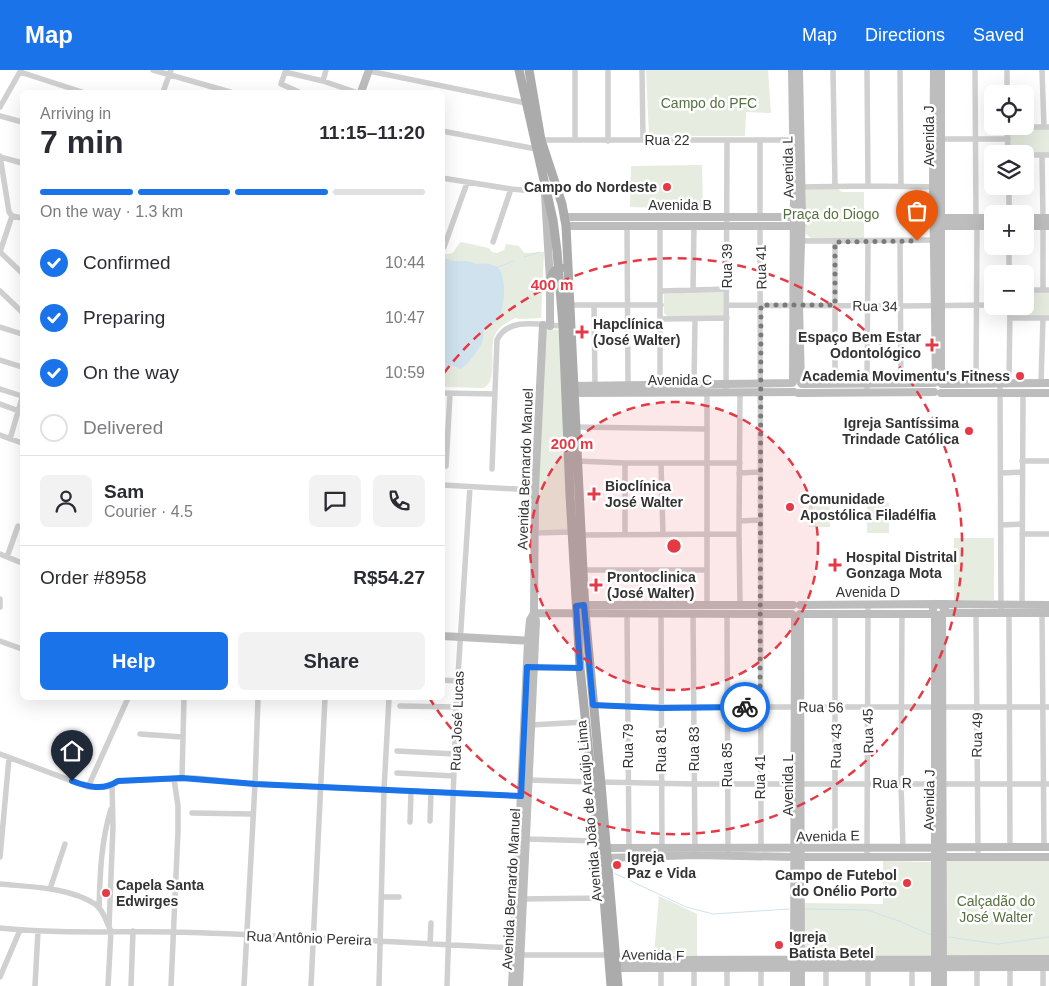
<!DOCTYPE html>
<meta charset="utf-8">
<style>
body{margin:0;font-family:Helvetica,sans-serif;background:#f2f2f3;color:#2b2b33;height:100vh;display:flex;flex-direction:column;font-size:19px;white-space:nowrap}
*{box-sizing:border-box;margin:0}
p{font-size:16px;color:#7c7c81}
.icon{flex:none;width:28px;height:28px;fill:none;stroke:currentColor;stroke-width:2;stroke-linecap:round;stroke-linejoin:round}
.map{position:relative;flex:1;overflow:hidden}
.side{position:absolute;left:20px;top:20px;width:425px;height:610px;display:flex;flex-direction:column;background:#fff;border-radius:8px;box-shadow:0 5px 20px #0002}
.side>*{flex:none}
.buttons{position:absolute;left:984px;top:15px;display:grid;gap:10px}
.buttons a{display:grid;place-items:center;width:50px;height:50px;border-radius:8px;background:#fff;box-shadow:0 5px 20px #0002;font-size:25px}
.pin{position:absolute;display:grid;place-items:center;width:42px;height:42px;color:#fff;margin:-51px -21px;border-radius:50% 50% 50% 0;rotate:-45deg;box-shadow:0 0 5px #0007}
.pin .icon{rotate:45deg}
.courier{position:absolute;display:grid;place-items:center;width:50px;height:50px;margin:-25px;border:4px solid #1a73e8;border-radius:50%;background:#fff;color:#222;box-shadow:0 1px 6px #0007}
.overview em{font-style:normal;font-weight:700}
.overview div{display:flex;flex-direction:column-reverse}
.overview{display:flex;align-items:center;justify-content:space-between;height:85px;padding:0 20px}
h1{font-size:32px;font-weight:700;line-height:38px}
.bar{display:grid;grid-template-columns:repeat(4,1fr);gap:8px 5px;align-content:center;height:60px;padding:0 20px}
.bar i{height:6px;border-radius:4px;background:#e1e1e2}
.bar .selected{background:#1a73e8}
.bar p{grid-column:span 4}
.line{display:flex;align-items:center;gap:12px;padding:0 20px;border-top:1px solid #e1e1e2}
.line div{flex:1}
.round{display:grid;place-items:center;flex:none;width:52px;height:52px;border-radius:8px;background:#f2f2f3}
ol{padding:0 20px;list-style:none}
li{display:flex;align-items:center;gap:15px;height:55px}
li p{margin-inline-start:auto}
li .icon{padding:5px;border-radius:50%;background:#1a73e8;color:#fff;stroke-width:4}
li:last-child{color:#7c7c81}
li i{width:28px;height:28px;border:2px solid #e1e1e2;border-radius:50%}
.primary-button{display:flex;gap:10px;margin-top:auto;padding:10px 20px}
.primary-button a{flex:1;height:58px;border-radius:8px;background:#1a73e8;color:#fff;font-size:20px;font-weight:700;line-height:58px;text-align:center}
.primary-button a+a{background:#f2f2f3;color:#2b2b33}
header{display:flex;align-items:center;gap:30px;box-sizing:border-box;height:70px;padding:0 25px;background:#1a73e8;color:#fff}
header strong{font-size:24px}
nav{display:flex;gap:28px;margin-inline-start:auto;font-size:18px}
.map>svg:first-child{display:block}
.green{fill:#e6ecdf}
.water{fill:#cfe2ee}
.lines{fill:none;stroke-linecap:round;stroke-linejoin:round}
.stream{stroke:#cfe2ee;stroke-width:1}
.street{stroke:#d0d0d0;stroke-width:5.5}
.secondary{stroke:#bdbdbd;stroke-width:8}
.primary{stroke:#ababab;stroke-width:9}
.done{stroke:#7a7a7a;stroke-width:5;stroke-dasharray:0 9}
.route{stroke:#1a73e8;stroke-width:6}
.ring{fill:none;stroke:#e63946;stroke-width:2.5;stroke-dasharray:9 6}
.poi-dot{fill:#e63946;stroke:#fff;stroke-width:2}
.labels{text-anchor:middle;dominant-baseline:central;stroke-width:5;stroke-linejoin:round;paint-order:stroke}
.park-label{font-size:14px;fill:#56703f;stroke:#fff}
.street-label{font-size:14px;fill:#333;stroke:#fff}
.poi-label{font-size:14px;font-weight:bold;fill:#333;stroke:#fff;text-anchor:start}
.centre{fill:#e63946;stroke:#fff;stroke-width:2.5}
.ring-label{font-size:15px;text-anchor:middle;font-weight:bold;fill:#e63946;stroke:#fff;stroke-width:5;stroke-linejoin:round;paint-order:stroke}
</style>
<header>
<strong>Map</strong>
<nav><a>Map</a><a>Directions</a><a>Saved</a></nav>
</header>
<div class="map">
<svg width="1049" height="916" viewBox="0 0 1049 916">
<rect width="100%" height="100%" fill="#fff"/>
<path class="green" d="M646,0h122l3,43 -25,-1 -1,24h-96z
M1012,59h37v25h-36l-3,-3v-19z
M702,95l1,44 -73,-2 1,-41z
M806,119h32l4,3h22v46h-53l-5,-4z
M461,172l28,6 3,4 5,1 7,-3 2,-6 13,2 5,7 20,-1 -3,66 -21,1 -5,-1c-7,4 -15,8 -19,15 -9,14 4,48 -13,55l-40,-1v-134c13,4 11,-6 18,-11z
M724,220v26h-57l-3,-3v-19z
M1049,220v26h-34l-3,-3v-7h13v-15z
M548,259l11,1 11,200 -33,1 9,-201z
M809,425h21v32h-21z
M867,433h22v30h-22z
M954,468h40v62h-40z
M944,789l105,1v97h-105z
M883,791l48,1v42h2v54l-130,-3v-52l80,1z
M659,826l38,18v42l-43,-2z"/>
<path class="water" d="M443,188c4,1 8,2 12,3 9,0 13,-1 21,3 8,-1 15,-1 22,4 9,7 7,43 0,51 -3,4 -9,5 -13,9 -3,5 -1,10 -3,15 -6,10 -12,19 -21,26l-10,-4 -8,6z"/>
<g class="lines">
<path class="stream" d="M524,187l16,-5
M496,198l17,-7
M614,803l72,34 27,7 76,-5
M805,839l62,1 32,11 32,14
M949,867l49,7 51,-7"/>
<path class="street" d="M153,0l77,22
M575,0v69
M608,0v71
M642,0l1,69
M833,0l2,116
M867,0l1,116
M900,0l1,116
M975,0l1,148
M1007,0v24
M1042,0l2,57
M369,1l157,32
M20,2l62,20
M323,11l3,-11
M163,22l8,-22
M299,22l-18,-8 4,-12 38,9 32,11
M0,37l21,-37
M0,46l22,6
M1007,56l1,28
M1007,57h42
M442,61l94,18 2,-1
M941,69h67
M541,70h253
M760,70v77
M1025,85h24
M1042,85l1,63
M0,86l9,56 3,4 10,2
M0,87l22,6
M442,108l69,11 34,3
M1009,116v28
M799,117l69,-1 73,1
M627,155l1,160
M660,156v163
M760,157l1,621
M799,171l138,-1
M493,172l18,-53
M835,172v142
M900,172l1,142
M1009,176v28
M444,177l23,-64
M0,182l12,-36
M0,182l22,21
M693,220l1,-64
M1025,220h24
M1043,220v-64
M0,221l22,21
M661,221l66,-2
M570,235h91
M594,235l1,80
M727,235l174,1 91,-1
M1010,248h39
M661,249l66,-1
M0,257l22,7
M0,290l22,7
M976,313l1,-157
M1041,313l2,-65
M694,314l1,-65
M1000,314l1,230
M1009,314l1,-78
M867,317l1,-145
M726,318l1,-248
M0,319l22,7
M740,322l-1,142 1,71
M442,323l53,1
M0,334l19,7
M575,357l132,2
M0,365l22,8
M10,369l12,-41
M577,391l48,2h115
M1022,391h27
M625,393v71
M661,393l2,71
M446,396l4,-72
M492,399l5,-129c11,-24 45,-15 66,-14
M739,403l21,-1
M1001,403l21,-1
M442,415l93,5
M739,451l21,-1
M1001,455l21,-1
M534,463l38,-1
M1022,464h27
M581,465l158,-1
M0,484l22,9
M7,487l11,-31
M583,500h124
M0,529v8
M707,535v-212
M1022,535l1,-212
M976,543l2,238
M1042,543l2,234
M627,544l2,235
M661,544l1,237
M693,544l2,237
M727,544l1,237
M835,544v234
M902,544l-1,170 2,64
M1009,544l1,234
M0,571l22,8
M530,598h50
M442,610l16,1
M593,635c53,3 106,2 159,2 99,0 198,0 297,0
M400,636l56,1
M531,655l54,-3
M140,664l42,3
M397,681l58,3
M0,684l88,33h19l5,-2 6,-4 77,-3 60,6 266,12
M397,703l57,3
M182,707l2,-79
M528,710l64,2
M601,712l93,2h355
M88,717l40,-89
M192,743l60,1
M430,751l1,-29
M410,752l1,-31
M525,769l73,2
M867,786l1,-251
M0,787l9,-99
M0,814c30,3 69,3 95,20 7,4 11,16 14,23
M50,819l15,-45
M382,827h17
M521,829l83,-1
M99,838c1,-34 2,-67 12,-99
M0,858c57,6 116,3 174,4 113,3 227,11 340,16l7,7h90
M430,874l1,-21
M1043,893v23
M1010,897v19
M661,898v18
M694,898v18
M868,898v18
M912,898v18
M977,898v18
M0,907l20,-47
M35,916l3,-55
M108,916l3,-55 -2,-4 4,-101 -1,-41
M131,916l2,-55
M171,916l7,-155v-25l-4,-27
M244,916l11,-202 3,-86
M311,916l14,-288
M379,916l5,-196 5,-92
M447,916l9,-279 14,-220
M727,916v-18
M761,916v-19
M826,916v-18"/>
<path class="secondary" d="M792,0l2,117 -1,195
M799,0l3,143 -3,92 2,78
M934,0l-1,117 3,195
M941,0v313
M361,22l8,-22
M545,124l5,87v45
M565,147h229
M941,148h51
M1025,148h24
M566,156h229
M941,156h51
M1025,156h24
M802,314l132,-1
M942,314l107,-1
M569,316l223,-3
M570,323l224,-1
M798,323l136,-1
M941,323h108
M941,534l108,1
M581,535h212
M800,535l139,-1 6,4 -1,4 -3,3h-4l-4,-2v-5l3,-4
M534,543l258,1
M943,543h106
M800,544l1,372
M801,544h133
M942,545l1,371
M442,566l91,5
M607,778l442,-1
M608,788l87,-3 99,2h255
M612,892l8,-2 429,-1
M613,896l3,2 433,-1
M512,916l16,-345 2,-21 4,-7
M519,916l17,-365 -2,-8 1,-123 8,-165
M794,916l1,-370
M935,916v-371"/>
<path class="primary" d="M519,0l34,150 4,31 6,75 7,169 10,173 24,230 7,88
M529,0l12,70 21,64 4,22 19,386 16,172 17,202
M550,211l3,-8 5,-5h3"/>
</g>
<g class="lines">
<path class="done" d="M745,637h15l1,-402h74v-63l82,-1"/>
<path class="route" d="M72,711c16,6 31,10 46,0l64,-3 73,6 266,12 6,-129 53,1 -4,-62 8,-1 9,100 68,3 84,-1"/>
</g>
<circle cx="674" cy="476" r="144" fill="#e63946" fill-opacity=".12"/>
<g class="ring">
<circle cx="674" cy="476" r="144"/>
<path d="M444 303A288 288 0 1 1 430 629"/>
</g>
<g class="poi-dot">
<circle cx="667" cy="117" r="5"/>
<path d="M579.5 254.5h5v5h5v5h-5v5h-5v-5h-5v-5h5z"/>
<path d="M929.5 267.5h5v5h5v5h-5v5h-5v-5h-5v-5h5z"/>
<circle cx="1020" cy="306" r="5"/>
<circle cx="969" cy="361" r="5"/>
<path d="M591.5 416.5h5v5h5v5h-5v5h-5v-5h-5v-5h5z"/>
<circle cx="790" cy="437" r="5"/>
<path d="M832.5 487.5h5v5h5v5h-5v5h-5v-5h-5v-5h5z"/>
<path d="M593.5 507.5h5v5h5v5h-5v5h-5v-5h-5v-5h5z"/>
<circle cx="617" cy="795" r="5"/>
<circle cx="907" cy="813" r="5"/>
<circle cx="106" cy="823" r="5"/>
<circle cx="779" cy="875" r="5"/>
</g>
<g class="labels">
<g class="park-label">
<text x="709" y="33">Campo do PFC</text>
<text x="831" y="144">Praça do Diogo</text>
<text x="996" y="831">Calçadão do<tspan x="996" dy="16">José Walter</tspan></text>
</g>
<g class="street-label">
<text transform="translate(929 66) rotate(-90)">Avenida J</text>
<text x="667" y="70">Rua 22</text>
<text transform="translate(788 97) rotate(-91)">Avenida L</text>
<text x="680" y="135">Avenida B</text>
<text transform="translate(727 196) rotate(-90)">Rua 39</text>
<text transform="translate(761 197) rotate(-91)">Rua 41</text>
<text transform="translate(875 236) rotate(1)">Rua 34</text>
<text x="680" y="310">Avenida C</text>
<text transform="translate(525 399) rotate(-88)">Avenida Bernardo Manuel</text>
<text x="868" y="522">Avenida D</text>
<text transform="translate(821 637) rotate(1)">Rua 56</text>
<text transform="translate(457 651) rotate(-88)">Rua José Lucas</text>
<text transform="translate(868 661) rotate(-91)">Rua 45</text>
<text transform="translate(977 665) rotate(-89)">Rua 49</text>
<text transform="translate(628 676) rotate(-90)">Rua 79</text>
<text transform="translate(836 676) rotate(-89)">Rua 43</text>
<text transform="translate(694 679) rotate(-90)">Rua 83</text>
<text transform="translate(661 680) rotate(-90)">Rua 81</text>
<text transform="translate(727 695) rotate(-90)">Rua 85</text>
<text transform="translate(760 707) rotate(-90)">Rua 41</text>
<text x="892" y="713">Rua R</text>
<text transform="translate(788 715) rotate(-90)">Avenida L</text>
<text transform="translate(929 730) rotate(-89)">Avenida J</text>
<text transform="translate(589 741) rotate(-95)">Avenida João de Araújo Lima</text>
<text transform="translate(828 766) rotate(-1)">Avenida E</text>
<text transform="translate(511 819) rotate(-87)">Avenida Bernardo Manuel</text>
<text transform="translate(309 868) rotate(2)">Rua Antônio Pereira</text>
<text transform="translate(653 885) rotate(1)">Avenida F</text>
</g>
<g class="poi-label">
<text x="657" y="117" text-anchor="end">Campo do Nordeste</text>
<text x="593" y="254">Hapclínica<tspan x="593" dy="16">(José Walter)</tspan></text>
<text x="921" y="267" text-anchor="end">Espaço Bem Estar<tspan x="921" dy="16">Odontológico</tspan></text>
<text x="1010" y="306" text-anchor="end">Academia Movimentu's Fitness</text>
<text x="959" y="353" text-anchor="end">Igreja Santíssima<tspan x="959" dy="16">Trindade Católica</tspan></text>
<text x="605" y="416">Bioclínica<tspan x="605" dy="16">José Walter</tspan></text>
<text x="800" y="429">Comunidade<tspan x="800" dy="16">Apostólica Filadélfia</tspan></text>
<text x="846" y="487">Hospital Distrital<tspan x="846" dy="16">Gonzaga Mota</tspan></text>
<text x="607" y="507">Prontoclinica<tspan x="607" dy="16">(José Walter)</tspan></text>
<text x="627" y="787">Igreja<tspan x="627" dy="16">Paz e Vida</tspan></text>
<text x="897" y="805" text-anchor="end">Campo de Futebol<tspan x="897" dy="16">do Onélio Porto</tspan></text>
<text x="116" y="815">Capela Santa<tspan x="116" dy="16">Edwirges</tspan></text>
<text x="789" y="867">Igreja<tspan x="789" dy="16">Batista Betel</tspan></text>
</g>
</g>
<circle cx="674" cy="476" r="8" class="centre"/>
<g class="ring-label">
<text x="552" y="220">400 m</text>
<text x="572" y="379">200 m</text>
</g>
</svg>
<div class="buttons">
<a><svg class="icon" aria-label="locate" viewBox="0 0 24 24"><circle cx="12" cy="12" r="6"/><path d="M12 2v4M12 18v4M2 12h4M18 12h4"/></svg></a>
<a><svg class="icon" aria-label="layers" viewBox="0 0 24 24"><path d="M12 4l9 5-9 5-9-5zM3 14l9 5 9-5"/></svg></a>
<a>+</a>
<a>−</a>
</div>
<div class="pin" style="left:917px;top:171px;background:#ea580c"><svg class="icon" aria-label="bag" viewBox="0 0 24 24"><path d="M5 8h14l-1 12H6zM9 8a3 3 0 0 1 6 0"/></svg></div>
<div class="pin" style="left:72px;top:711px;background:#1f2937"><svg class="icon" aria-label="home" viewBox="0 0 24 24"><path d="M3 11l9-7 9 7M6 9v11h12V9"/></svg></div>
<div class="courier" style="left:745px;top:637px"><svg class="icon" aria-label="bike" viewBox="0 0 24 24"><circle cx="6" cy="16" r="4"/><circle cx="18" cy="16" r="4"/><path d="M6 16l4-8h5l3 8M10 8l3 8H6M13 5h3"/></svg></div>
<section class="side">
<div class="overview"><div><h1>7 min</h1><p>Arriving in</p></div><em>11:15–11:20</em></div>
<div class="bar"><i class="selected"></i><i class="selected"></i><i class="selected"></i><i></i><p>On the way · 1.3 km</p></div>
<ol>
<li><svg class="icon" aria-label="check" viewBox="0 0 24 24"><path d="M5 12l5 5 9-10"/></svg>Confirmed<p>10:44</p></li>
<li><svg class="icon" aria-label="check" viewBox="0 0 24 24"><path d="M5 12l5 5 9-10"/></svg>Preparing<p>10:47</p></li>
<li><svg class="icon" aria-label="check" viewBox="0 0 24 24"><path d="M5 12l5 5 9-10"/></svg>On the way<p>10:59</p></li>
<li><i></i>Delivered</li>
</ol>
<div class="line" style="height:90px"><a class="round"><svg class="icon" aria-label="person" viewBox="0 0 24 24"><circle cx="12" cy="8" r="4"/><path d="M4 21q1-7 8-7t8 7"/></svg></a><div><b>Sam</b><p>Courier · 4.5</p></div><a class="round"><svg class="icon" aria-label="chat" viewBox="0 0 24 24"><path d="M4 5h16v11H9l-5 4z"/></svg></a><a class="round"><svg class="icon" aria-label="phone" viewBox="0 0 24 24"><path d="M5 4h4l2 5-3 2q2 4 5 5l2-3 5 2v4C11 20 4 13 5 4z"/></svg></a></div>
<div class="line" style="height:65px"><div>Order #8958</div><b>R$54.27</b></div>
<div class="primary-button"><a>Help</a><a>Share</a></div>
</section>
</div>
